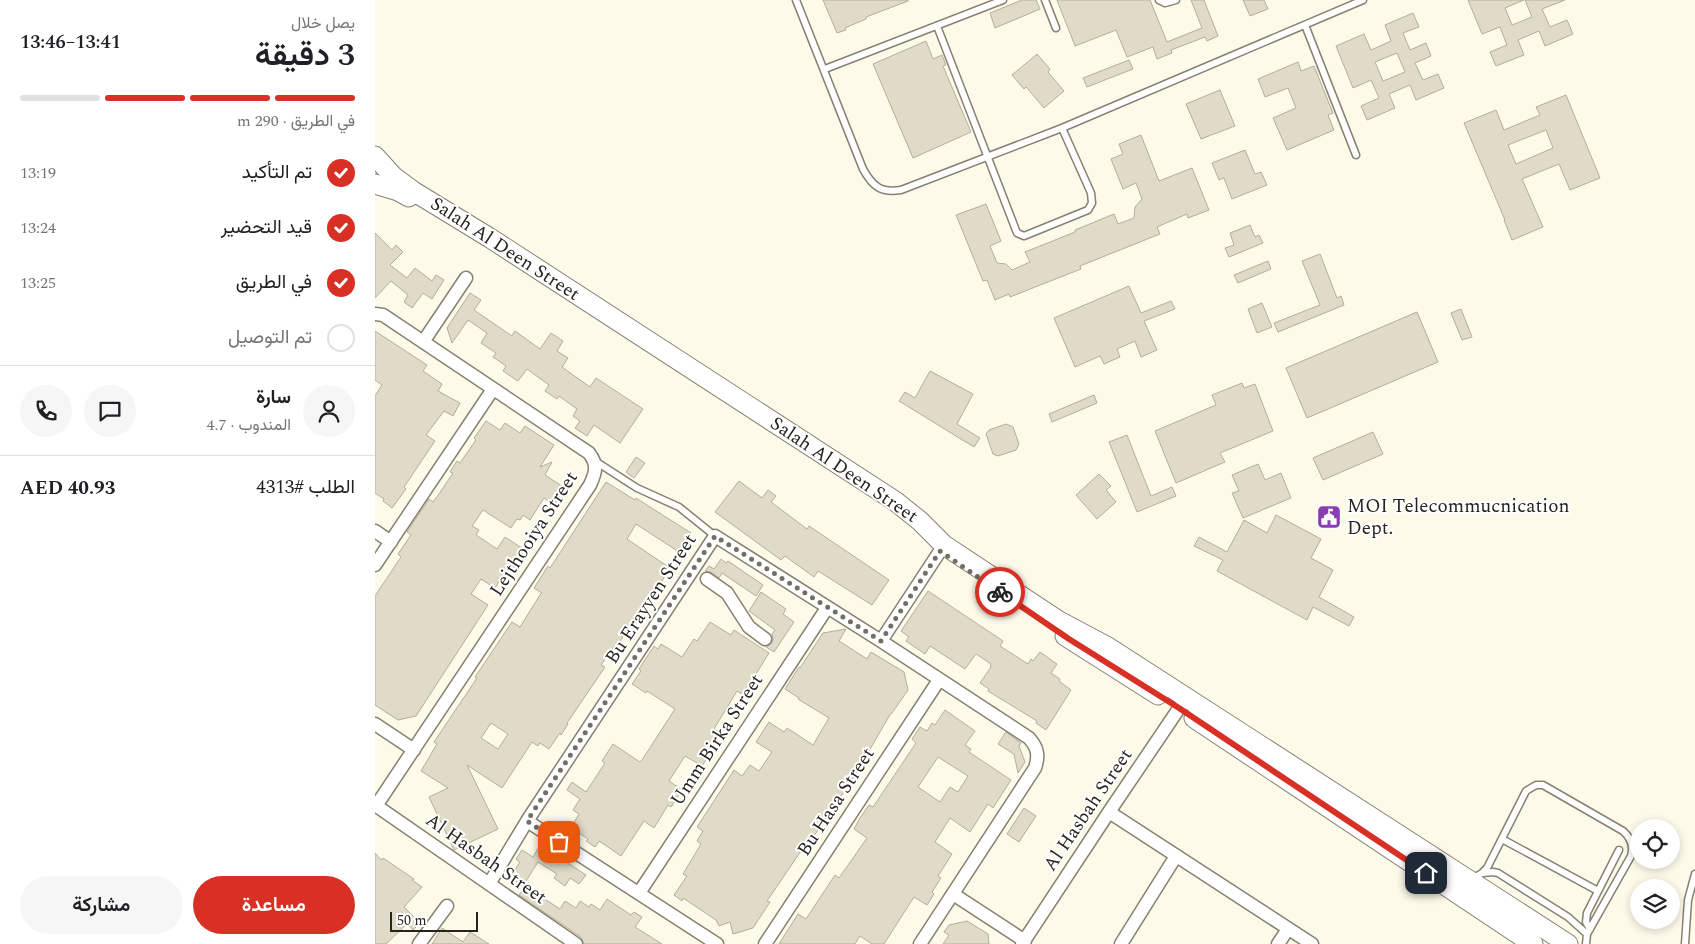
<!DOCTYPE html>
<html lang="ar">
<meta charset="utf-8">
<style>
body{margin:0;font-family:Spectral,Vazirmatn,serif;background:#f6f6f6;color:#202124;direction:rtl;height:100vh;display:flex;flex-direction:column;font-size:19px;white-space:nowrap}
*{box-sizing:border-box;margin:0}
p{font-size:16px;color:#757577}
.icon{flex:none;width:28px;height:28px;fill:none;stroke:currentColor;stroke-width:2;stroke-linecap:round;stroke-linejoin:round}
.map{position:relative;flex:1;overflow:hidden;direction:ltr}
.drawer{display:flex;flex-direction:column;background:#fff;width:375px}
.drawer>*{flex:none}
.tools{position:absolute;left:1255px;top:819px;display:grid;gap:10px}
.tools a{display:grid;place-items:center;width:50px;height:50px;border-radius:50%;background:#fff;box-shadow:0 2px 8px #0003;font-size:25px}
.scale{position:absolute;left:15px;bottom:12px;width:88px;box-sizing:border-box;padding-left:5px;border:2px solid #26241d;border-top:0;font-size:14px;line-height:18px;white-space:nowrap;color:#26241d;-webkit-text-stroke:4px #fff;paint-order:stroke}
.pin{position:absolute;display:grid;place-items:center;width:42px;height:42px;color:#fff;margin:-21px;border-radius:10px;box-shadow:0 2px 8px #0006}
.courier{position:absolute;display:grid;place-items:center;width:50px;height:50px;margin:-25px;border:4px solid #d93025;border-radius:50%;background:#fff;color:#222;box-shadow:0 1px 6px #0007}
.head em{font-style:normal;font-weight:600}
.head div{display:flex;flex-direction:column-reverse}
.head{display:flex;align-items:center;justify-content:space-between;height:85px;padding:0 20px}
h1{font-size:32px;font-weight:600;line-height:38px}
.bar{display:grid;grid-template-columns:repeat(4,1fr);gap:8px 5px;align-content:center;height:60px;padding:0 20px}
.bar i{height:6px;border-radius:4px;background:#e0e0e0}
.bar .selected{background:#d93025}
.bar p{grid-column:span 4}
.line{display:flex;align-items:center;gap:12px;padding:0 20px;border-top:1px solid #e0e0e0}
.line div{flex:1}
.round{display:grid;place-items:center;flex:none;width:52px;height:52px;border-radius:26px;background:#f6f6f6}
ol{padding:0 20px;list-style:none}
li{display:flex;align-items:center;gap:15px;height:55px}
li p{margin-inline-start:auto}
li .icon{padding:5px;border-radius:50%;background:#d93025;color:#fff;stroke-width:4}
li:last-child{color:#757577}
li i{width:28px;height:28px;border:2px solid #e0e0e0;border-radius:50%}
.primary-button{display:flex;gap:10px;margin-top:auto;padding:10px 20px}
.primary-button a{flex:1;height:58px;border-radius:30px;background:#d93025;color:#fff;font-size:20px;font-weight:600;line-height:58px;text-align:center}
.primary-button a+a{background:#f6f6f6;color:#202124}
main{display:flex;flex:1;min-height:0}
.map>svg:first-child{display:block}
.building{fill:#e0dbc7;stroke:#b3ae9b;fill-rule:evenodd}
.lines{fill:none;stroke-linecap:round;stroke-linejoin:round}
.lane-casing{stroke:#868170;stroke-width:9}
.street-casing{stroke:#868170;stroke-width:15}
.secondary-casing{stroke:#868170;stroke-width:21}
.lane{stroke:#fff;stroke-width:6}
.street{stroke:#fff;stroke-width:12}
.secondary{stroke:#fff;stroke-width:19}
.done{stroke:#726f65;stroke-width:5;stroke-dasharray:0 9}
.route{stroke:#d93025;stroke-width:6}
.labels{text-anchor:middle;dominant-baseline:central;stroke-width:4;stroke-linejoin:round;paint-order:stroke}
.street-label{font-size:19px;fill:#26241d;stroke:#fff}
.poi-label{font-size:19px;fill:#26241d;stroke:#fff;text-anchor:start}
</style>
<main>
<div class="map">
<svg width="1320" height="944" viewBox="0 0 1320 944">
<rect width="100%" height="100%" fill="#fefaea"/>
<path class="building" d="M448,0h85v1l-42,16v2l-21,9 1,2 -9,3z
M647,0h14l4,9 -45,19 -5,-15z
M682,0h93l17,42 35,-14 -11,-28h13l14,36 -11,5 -2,-4 -34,13 1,3 -15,6 -4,-12 -26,10 -11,-27 -41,16z
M868,0h21l4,9 -18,7z
M1093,0h56l-19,8 7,17 20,-8 -7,-17h40l-23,9 8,18 17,-7 6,14 -28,12 -6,-15 -21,9 6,15 -28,11 -6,-14 17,-7 -7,-18 -18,7z
M1038,13l6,14 -16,6 7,17 16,-7 5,13 -16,7 8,17 15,-6 6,14 -28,12 -6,-15 -21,9 6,14 -28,12 -6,-14 18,-8 -8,-18 -18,8 -17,-42 28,-12 7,16 20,-9 -6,-16zM1022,53l8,19 -22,9 -8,-19z
M551,41l7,18 9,-4 4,10 -3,1 28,66 -58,26 -40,-94z
M662,54l13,15 -2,3 16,19 -20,17 -18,-21 -2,2 -12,-14z
M754,60l4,9 -46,18 -4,-9z
M923,62l3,9 13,-5 19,47 -5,2 6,15 -47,20 -14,-32 23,-10 -8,-20 -23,9 -7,-18z
M845,90l15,36 -34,13 -15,-35z
M1191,95l34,83 -30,12 -11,-26 -37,15 21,48 -31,13 -8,-20h1l-41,-97 32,-13 8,20 36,-15 -4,-8zM1171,130l7,18 -37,16 -8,-19z
M766,135l18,46 33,-13 17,42 -21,8 -1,-4 -30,13 3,7 -80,32 1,3 -71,28 -1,-3 -14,6 -8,-20 -4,1 -27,-66 30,-11 15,37 -11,5 7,17 9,1 6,6 18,-8 -5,-10 50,-20v-2l39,-16 4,10 16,-6 1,-11 7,-8 -6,-16 -13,6 -12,-30 12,-5 -4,-10z
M870,150l10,24 6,-2 6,13 -35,14 -8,-21 -5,2 -7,-17z
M875,225l5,12 4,-2 4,8 -34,14 -4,-9 9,-3 -4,-12z
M0,233l17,17 4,-5 7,7 -13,13 17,13 8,-10 17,13 4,-6 8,5 -12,19 -9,-6 -11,15 -8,-6 4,-7 -17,-14 -16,17z
M945,254l17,44 4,-2 3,9 -66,27 -4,-9 46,-18 -18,-44z
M893,261l3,8 -33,14 -4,-8z
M754,286l12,27 30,-12 4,8 -31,12 13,29 -16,7 -6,-16 -18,8 3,8 -16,7 -4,-8 -25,11 -21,-49z
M95,293l11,7 -7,10 38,26 3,-5 25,18 11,-16 12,8 -6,10 11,7 -6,9 28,20 6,-9 47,31 -23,34 -26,-18 -7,11 -12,-8 5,-7 -7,-5 4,-7 -18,-13 -2,3 -12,-8 4,-6 -22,-16 -9,12 -15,-10 3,-5 -13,-9 3,-4 -15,-10 6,-10 -19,-13 -16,23 -5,-15z
M887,303l10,24 -15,6 -9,-24z
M1086,309l11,28 -10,3 -11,-27z
M1042,312l21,50 -131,56 -21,-50z
M0,331l52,34 -4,6 19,13 -4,7 22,12 -7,13 -9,-5 -18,24 9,6 -31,46 2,2 -14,19 -9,-7 1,-2 -9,-6v-97l7,-11 -7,-5z
M555,371l43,23 -16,30 23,14 -6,9 -75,-46 6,-9 10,6z
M867,383l2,5 11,-4 18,47 -53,22 5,9 -49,21 -21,-52 61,-26 -4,-10z
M719,395l3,8 -45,19 -3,-8z
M111,421l14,9 5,-7 15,10 5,-7 29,19 -14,22 12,-5 -7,13 20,13 -11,17 -10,-7 -14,22 -7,-5 -3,5 -3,-1 -6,9 -28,-18 -11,16 7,4 -3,5 21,14 8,-12 20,13 -14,21 -4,-2 -12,19 -14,-9 -10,15 17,11 -72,111 -18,4 -23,-15v-109l26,-39 -3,-3 13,-19 -4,-3 22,-33 4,3 6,-8 14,-21 -3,-1 7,-11 3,2 16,-23 -2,-2z
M631,424l7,3 6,17 -3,6 -18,6 -5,-2 -7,-20 3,-4z
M998,432l10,22 -60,26 -10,-22z
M752,435l24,61 21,-9 4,9 -39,16 -28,-70z
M261,457l9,6 -11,15 -8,-6z
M883,464l7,16 16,-7 10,25 -48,20 -11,-25 7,-2 -7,-16z
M724,474l12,12 -5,4 10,12 -19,17 -21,-24z
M364,481l23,17 6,-8 8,6 -5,6 36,27 2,-3 80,54 -17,25 -54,-34 -4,6 -29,-21 -4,4 -66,-48z
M231,482l29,18 1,-2 14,9 41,26 -12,19 -43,-28 -9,15 43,29 -34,55 -3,-2 -17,27 -2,-2 -13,19 4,2 -38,56 1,1 -7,11 -1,-2 -11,16 -9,-6 -2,3 -6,-4 -30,46 -35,-23 31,64 -44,21 -25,-53 19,-9 -27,-17 16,-27 -3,-2 43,-64 -2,-1 37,-55 8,5 20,-32 2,-2 -8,-5 14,-22 2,2zM116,723l17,11 -10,15 -17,-11z
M901,515l45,24 -10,19 22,12 -14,27 35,20 -5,9 -36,-19 -6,13 -90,-49 6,-11 -29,-14 5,-9 28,15 17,-32 23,13z
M346,559l5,4 2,-2 35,24 -7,11 -34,-23 -3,5 -8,-6 -6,-1 4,-5 5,3z
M553,591l75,50 -3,5 28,18 3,-5 2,2 7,-9 17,12 -6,9 9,6 -1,2 12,9 -25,40 -10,-7 1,-2 -49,-30 1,-2 -9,-6 11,-16 -1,-1 1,-2 -15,-10 -11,15 -35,-23 -5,8 -19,-13 3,-4 -8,-6z
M386,592l25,17 -3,5 11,8 -20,30 -8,-5 6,-4 1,-4 -1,-5 3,-4 -26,-19z
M335,622l21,13 3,-5 35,23 -26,42 -6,-4 -23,38 5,3 -13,21 3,2 -7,11 -17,-10 -16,25 12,8 -3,5 1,1 -8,12 -3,-2 -14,23 -10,-7 -23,35 -22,-15 -4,6 -9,-6 2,-2 -17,-11 8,-14 -6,-4 7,-11 -13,-9 5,-8 14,10 19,-29 -3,-2 11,-17 27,18 2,-2 33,-51 -28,-18 -1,2 -14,-9 9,-13 -2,-2 15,-23 4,3 3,-5 21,13 12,-18 3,2z
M471,629l-7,12 28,18 4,-7 33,20 4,18 -16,23h-1l-25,43 -1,-1 -10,16 2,1 -26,39 -26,38 -2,-1 -36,53 3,1 -17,26 -20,6 -3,-12 -11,4 -3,-6 -33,-22 -1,3 -8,-6 13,-19 -4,-2 18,-30 -4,-3 6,-10 -6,-4 37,-57 8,6 8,-11 9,6 13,-19 -16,-10 13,-20 15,10 3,-4 26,17 16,-27 -31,-19 1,-1 -14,-9 14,-22 1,1 23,-35z
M570,710l30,21 -10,14 6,4 -2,3 42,28 -18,28 -5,-4 -18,28 -20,-14 -15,24 17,12 -14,22 3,2 -9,14 2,2 -7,11 -13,-8 -30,47h-12l-12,-8 -5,8h-76l19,-30 8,5 29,-44 4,3 28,-40 -13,-9 6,-11 9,-13 4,2 43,-64 -4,-4 8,-12 7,4 5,-8 3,2zM563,757l30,19 -10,16 -8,-5 -10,15 -22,-15z
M631,732l15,11 -2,3 6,16 -7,11 -4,-19 -16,-10z
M649,808l12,8 -17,26 -12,-8z
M165,845l46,30 -7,9 -9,-6 -5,8 -11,-8 3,-4 -19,-12 -15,24 -13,-8 10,-16 -4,-3 6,-9 11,7z
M0,853l6,7 2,-2 31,21 -2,1 10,7 -18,20 16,16 -7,7 -6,-6 -21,20h-11z
M150,886l35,23 5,-8 11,7 4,-7 9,6 2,-3 9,6 7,-11 24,16 3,-3 8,5 -7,10 27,17h-78l-3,-7 -62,-42z
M592,921l21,13 1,10h-46l6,-9 -5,-3 5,-7z
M67,928l21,14 7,-10 19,12h-57z"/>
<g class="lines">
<defs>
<path id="lane" d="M421,0l67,169c10,18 18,24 38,21l161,-62 301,-128
M670,0l11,28
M784,0l6,3 11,-3
M930,25l51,130
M562,26l80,207 7,3 64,-26 4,-7 -1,-10 -29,-65
M450,69l178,-69
M220,461l42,27 42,19 36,29
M1127,839l96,52
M1108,873l10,-1 5,1 70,44 19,17
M1097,879l10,-6 5,-5 39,-77 10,-6h7l80,46c8,7 11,15 8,25l-44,78 -1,10
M1215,929l-4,-7 1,-9 32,-63
M1310,944l3,-44 7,-26"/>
<path id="street" d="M0,314l8,1 206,138c9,12 7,19 1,32l-214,321
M48,342l43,-64
M0,531l16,11
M0,565l118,-176
M332,579l20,14 22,34 16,12
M506,641l63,-96
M0,724l39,26
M0,805l201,139
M734,812l203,132
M152,821l190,123
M114,884l38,-63 188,-285 166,105 148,97c9,10 10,18 6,30l-115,176
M264,893l188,-285
M578,894l72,47
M44,944l28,-38
M390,944l174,-264
M647,944l87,-132 77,-114
M746,944l55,-88
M903,944l10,-15"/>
<path id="secondary" d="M0,156l19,21 19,14 77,47 405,263 25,20 24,24 115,76 49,26 460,297
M0,184l23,7 11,6
M690,636l93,59
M819,718l339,226"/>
</defs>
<use href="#lane" class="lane-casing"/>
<use href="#street" class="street-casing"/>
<use href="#secondary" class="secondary-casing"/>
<use href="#lane" class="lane"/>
<use href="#street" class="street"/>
<use href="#secondary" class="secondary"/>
</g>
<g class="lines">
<path class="done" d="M184,842l-32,-21 188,-285 166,105 59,-90 60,41"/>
<path class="route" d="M625,592l69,47 110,69 247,165"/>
</g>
<defs>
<symbol id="civic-square" viewBox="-11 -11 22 22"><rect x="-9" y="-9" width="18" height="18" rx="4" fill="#883eb0" stroke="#fff"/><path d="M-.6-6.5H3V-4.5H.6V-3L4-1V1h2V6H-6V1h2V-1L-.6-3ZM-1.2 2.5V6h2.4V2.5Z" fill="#fff"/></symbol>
</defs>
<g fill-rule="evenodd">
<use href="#civic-square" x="940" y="503" width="28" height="28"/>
</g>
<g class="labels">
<g class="street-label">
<text transform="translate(130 249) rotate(33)">Salah Al Deen Street</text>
<text transform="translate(469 470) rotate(34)">Salah Al Deen Street</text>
<text transform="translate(159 534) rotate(-57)">Lejthooiya Street</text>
<text transform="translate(276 599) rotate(-57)">Bu Erayyen Street</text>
<text transform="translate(342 740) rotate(-57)">Umm Birka Street</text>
<text transform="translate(461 802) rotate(-57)">Bu Hasa Street</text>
<text transform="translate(713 810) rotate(-56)">Al Hasbah Street</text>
<text transform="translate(111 859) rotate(35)">Al Hasbah Street</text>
</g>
<g class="poi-label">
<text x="972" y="506">MOI Telecommucnication<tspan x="972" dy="22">Dept.</tspan></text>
</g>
</g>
</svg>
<div class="tools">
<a><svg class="icon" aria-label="locate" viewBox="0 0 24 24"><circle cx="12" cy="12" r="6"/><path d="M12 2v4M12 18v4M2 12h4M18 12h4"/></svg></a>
<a><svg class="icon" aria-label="layers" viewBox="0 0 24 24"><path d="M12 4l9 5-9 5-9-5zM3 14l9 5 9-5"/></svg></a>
</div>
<div class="scale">50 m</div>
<div class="pin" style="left:184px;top:842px;background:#ea580c"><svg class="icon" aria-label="bag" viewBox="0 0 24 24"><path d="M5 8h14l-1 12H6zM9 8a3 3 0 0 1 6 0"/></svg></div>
<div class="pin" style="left:1051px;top:873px;background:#1f2937"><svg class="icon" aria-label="home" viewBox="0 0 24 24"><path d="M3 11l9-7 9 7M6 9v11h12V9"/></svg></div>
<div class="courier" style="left:625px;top:592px"><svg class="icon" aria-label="bike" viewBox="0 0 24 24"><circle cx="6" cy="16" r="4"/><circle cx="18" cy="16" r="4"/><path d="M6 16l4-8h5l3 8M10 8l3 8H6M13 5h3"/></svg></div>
</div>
<section class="drawer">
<div class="head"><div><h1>3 دقيقة</h1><p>يصل خلال</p></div><em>13:41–13:46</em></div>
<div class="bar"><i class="selected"></i><i class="selected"></i><i class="selected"></i><i></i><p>في الطريق · 290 m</p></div>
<ol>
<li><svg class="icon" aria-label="check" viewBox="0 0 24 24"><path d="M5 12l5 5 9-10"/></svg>تم التأكيد<p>13:19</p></li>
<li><svg class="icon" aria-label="check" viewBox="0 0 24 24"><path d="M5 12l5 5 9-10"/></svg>قيد التحضير<p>13:24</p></li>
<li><svg class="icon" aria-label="check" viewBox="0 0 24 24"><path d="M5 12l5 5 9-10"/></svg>في الطريق<p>13:25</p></li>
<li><i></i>تم التوصيل</li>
</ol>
<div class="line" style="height:90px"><a class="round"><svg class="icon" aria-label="person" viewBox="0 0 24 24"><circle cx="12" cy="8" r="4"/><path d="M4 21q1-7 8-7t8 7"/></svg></a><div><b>سارة</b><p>المندوب · 4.7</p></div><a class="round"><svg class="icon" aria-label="chat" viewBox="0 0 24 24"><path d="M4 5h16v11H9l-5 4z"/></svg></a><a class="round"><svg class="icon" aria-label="phone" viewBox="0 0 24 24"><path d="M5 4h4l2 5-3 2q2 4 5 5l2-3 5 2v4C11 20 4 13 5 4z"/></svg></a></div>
<div class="line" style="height:65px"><div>الطلب #4313</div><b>AED 40.93</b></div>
<div class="primary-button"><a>مساعدة</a><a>مشاركة</a></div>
</section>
</main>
